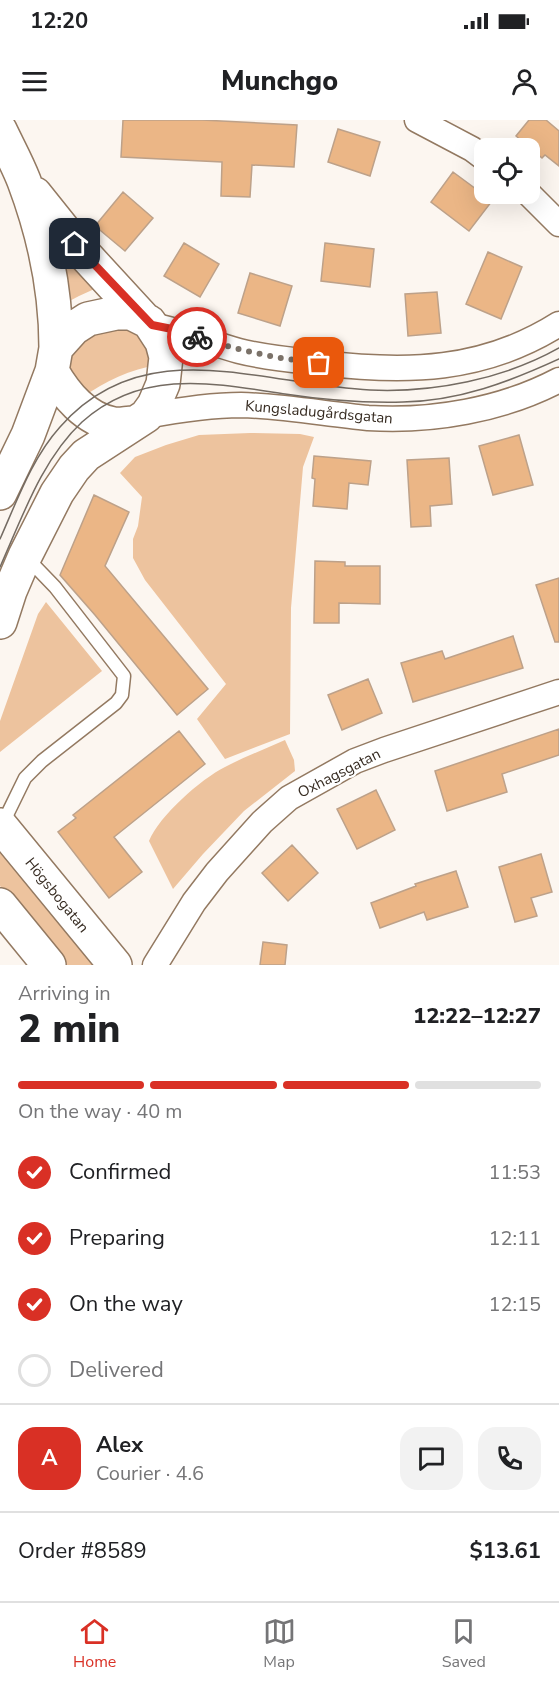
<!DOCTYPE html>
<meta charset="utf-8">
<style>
body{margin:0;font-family:"Nunito Sans",sans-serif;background:#f2f2f2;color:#202124;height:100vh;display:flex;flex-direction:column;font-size:22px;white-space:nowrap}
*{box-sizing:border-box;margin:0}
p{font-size:20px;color:#757577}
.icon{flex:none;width:33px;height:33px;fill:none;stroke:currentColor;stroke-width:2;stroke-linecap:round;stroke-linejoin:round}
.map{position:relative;height:845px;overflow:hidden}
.side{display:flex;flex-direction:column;background:#fff;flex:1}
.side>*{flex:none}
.tools{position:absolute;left:474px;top:18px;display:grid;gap:12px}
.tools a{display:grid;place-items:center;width:66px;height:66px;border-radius:12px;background:#fff;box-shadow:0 6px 24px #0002;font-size:30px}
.pin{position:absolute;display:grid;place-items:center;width:51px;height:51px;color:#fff;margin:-26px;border-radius:12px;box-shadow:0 3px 9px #0006}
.courier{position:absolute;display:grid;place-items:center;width:60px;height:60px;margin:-30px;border:4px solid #d93025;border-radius:50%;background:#fff;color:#222;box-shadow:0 2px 8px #0007}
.headline em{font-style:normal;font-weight:800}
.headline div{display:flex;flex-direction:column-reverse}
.headline{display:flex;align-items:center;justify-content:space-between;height:102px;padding:0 18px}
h1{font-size:39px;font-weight:800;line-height:45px}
.bar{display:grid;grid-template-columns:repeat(4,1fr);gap:9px 6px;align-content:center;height:72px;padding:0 18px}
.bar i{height:8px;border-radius:4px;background:#e0e0e0}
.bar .selected{background:#d93025}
.bar p{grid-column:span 4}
.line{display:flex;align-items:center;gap:15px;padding:0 18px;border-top:2px solid #e0e0e0}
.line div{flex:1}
.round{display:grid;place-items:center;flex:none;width:63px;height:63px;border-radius:18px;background:#f2f2f2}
ol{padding:0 18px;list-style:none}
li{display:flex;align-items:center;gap:18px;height:66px}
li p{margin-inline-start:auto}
li .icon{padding:6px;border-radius:50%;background:#d93025;color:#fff;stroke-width:4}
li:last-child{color:#757577}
li i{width:33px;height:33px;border:3px solid #e0e0e0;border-radius:50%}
.status{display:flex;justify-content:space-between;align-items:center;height:42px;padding:0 30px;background:#fff;direction:ltr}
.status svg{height:16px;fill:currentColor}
header{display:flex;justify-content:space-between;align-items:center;height:78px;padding:0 18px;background:#fff;font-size:27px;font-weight:800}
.tabs{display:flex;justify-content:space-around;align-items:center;height:84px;border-top:2px solid #e0e0e0;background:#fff;font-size:16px;color:#757577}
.tabs a{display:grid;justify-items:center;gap:3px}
.tabs .selected{color:#d93025}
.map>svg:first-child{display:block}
.green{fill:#edc39e}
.building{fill:#ebb686;stroke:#bda189;stroke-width:1.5}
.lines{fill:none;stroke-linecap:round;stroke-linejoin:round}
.lane-casing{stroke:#937961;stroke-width:15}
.street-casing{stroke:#937961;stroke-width:27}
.secondary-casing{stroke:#937961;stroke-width:36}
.lane{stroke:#fff;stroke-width:12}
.street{stroke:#fff;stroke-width:24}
.secondary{stroke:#fff;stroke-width:33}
.tram{stroke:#746b62;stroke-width:1.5}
.done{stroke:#7b7269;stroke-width:6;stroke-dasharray:0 10.8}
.route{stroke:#d93025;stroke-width:8}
.labels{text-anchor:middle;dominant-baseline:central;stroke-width:4.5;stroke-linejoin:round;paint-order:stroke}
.street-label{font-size:15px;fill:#362b21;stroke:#fff}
</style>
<div class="status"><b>12:20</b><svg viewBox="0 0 49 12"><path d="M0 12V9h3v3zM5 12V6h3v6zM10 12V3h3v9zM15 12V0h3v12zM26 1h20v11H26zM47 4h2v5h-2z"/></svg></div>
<header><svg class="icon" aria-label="menu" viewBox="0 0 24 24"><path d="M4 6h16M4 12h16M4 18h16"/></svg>Munchgo<svg class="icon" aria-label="person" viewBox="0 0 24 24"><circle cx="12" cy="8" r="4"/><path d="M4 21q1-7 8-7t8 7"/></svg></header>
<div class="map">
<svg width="559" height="845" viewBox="0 0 559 845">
<rect width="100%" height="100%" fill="#fcf6f0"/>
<path class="green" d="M55,122l46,44 -22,10 -19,10z
M133,205l26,40c-29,4 -54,16 -77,33 -9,-9 -16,-30 -12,-43 2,-6 6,-12 9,-18z
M250,313l50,1 14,3 -11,30 -12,141 -1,126 -65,25 -28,-40 29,-35 -81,-104 -12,-22v-19l5,-13 4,-29 -22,-24 15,-16 31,-12 33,-10z
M46,482l56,69 -102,81v-31l38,-107z
M285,620l9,20 1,11 -51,40 -41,43 -30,35 -24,-48c10,-25 52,-62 76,-74 19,-10 40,-18 60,-27z
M0,724l104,121h-39l-65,-79z"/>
<path class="building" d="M123,0h79l95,5 -3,42 -42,-2 -2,32 -29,-1 1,-34 -101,-5z
M529,0h17l13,11v35l-14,-11 -3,3 -26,-22z
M338,9l42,13 -10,34 -42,-14z
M453,52l39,29 -23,30 -38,-29z
M123,72l30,26 -28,33 -30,-25z
M184,123l35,21 -19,33 -36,-21z
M325,123l49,6 -4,38 -49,-6z
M488,132l34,15 -21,52 -35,-15z
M250,153l42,13 -12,40 -42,-13z
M437,172l4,41 -33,3 -3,-42z
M519,315l14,50 -40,10 -14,-49z
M314,336l57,5 -3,24 -19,-2 -2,26 -34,-3 2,-27 -3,-1z
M449,338l3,46 -22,2 1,20 -20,1 -4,-67z
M94,375l35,17 -24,54 103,123 -31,26 -82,-100 -35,-40z
M315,441l30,1v4h35v38l-41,-1v20h-25z
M559,458v64h-4l-19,-57z
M513,516l10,32 -110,34 -12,-39 41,-12 3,8z
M368,559l14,34 -40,17 -14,-35z
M559,609v26l-57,19 5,18 -60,19 -12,-40z
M179,611l26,33 -91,73 28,35 -33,26 -51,-66 18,-14 -3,-3z
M376,670l19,40 -38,19 -20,-40z
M292,725l26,28 -30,28 -26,-28z
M541,734l11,38 -21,6 6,18 -22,6 -16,-55z
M456,751l12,36 -41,13 -3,-8 -44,16 -9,-25 45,-17 -1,-2z
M263,822l24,3 -2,20h-25z"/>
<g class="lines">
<defs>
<path id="lane" d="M2,705l23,-47 17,-17 74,-58 6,-8 2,-19 -69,-89 -27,-28"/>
<path id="street" d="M417,0l55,29 12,9
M529,74l30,30
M152,205c30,6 58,18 87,26 27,7 54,9 82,12 85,10 162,9 238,-39
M146,296c32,-6 63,-11 95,-11 42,1 85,9 127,13 64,4 134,-8 191,-38
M155,845l39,-63 23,-30 45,-50 27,-24 66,-37 29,-11 175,-58"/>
<path id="secondary" d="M0,10c8,17 17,33 24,51 20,53 32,111 32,167
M35,74l40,50 68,74
M0,373l28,-58 24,-64
M0,502l10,-31 15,-35 32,-63 17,-25 12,-13 60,-39 8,-11 9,-21 3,-27 -4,-15 -13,-20 -18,-9h-15l-28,6 -14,9 -18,20 -4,23c13,23 34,49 62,53 6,1 13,-1 19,-1
M0,705l115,140
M0,785l49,60"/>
</defs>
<use href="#lane" class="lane-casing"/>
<use href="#street" class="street-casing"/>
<use href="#secondary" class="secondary-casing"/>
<use href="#lane" class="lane"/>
<use href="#street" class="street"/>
<use href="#secondary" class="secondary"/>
<path class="tram" d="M0,419c17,-38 32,-81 60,-112 85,-97 202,-42 310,-37 63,3 134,-11 189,-42
M0,447c22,-49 42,-108 82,-145 60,-54 132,-39 203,-28 39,6 79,9 118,8 56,-1 106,-20 156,-43"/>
</g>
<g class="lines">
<path class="done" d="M197,217c40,13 80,22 122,26"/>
<path class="route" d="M75,124l77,81 20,4 25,8"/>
</g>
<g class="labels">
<g class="street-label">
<text transform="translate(319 292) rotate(5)">Kungsladugårdsgatan</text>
<text transform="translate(339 653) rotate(-27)">Oxhagsgatan</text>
<text transform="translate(57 775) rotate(51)">Högsbogatan</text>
</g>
</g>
</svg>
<div class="tools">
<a><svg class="icon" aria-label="locate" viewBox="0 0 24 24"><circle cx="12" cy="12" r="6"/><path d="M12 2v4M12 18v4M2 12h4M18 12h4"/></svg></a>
</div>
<div class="pin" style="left:319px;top:243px;background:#ea580c"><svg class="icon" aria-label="bag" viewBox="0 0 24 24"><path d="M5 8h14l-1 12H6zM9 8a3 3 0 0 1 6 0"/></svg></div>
<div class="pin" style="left:75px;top:124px;background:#1f2937"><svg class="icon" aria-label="home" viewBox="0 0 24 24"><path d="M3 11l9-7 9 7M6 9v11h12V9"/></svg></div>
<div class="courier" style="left:197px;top:217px"><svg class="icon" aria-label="bike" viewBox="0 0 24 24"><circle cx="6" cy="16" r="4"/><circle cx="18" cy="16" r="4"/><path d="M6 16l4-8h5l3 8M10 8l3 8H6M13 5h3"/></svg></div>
</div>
<section class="side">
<div class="headline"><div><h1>2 min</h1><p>Arriving in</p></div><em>12:22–12:27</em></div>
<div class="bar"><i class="selected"></i><i class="selected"></i><i class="selected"></i><i></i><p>On the way · 40 m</p></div>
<ol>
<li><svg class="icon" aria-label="check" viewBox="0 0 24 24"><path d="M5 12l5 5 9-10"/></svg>Confirmed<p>11:53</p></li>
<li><svg class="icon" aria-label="check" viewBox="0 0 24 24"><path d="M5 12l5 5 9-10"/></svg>Preparing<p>12:11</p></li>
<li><svg class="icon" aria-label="check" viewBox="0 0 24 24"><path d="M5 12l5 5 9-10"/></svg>On the way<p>12:15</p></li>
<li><i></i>Delivered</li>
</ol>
<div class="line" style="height:108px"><b class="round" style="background:#d93025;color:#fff">A</b><div><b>Alex</b><p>Courier · 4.6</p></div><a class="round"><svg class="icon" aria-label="chat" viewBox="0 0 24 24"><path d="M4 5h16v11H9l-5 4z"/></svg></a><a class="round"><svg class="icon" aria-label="phone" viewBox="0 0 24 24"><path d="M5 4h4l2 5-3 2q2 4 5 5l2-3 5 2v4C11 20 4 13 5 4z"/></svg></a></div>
<div class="line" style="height:78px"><div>Order #8589</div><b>$13.61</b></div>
</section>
<nav class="tabs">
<a class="selected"><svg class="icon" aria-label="home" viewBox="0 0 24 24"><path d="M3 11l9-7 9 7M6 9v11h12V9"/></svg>Home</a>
<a><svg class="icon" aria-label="map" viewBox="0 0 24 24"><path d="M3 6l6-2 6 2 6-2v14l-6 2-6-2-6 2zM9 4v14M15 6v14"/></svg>Map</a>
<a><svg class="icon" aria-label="saved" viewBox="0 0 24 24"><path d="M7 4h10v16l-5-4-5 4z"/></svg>Saved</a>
</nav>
